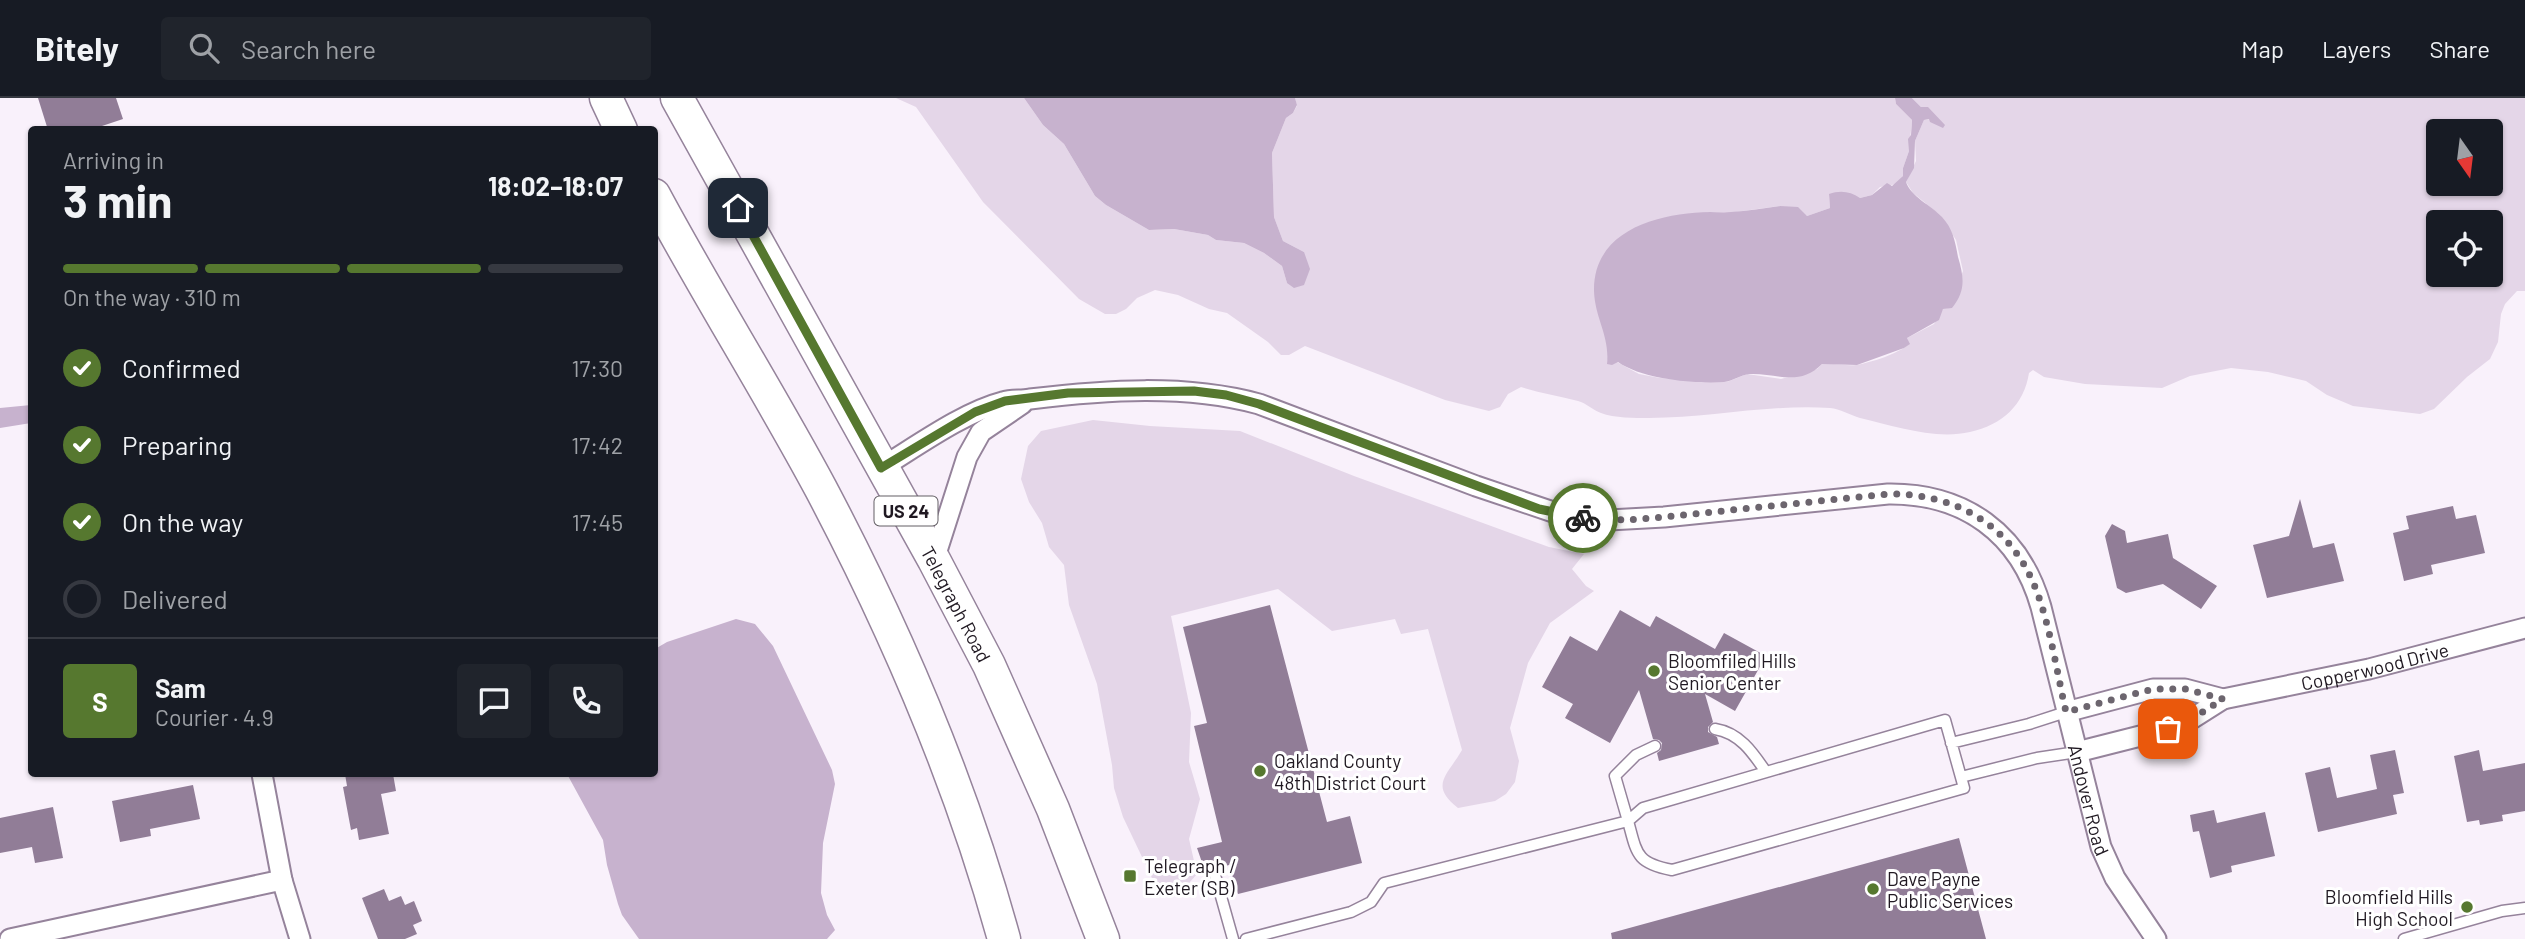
<!DOCTYPE html>
<meta charset="utf-8">
<style>
body{margin:0;font-family:Barlow,sans-serif;background:#20242c;color:#f1f3f6;height:100vh;display:flex;flex-direction:column;font-size:26px;white-space:nowrap}
*{box-sizing:border-box;margin:0}
p{font-size:23px;color:#9ea1a6}
.icon{flex:none;width:38px;height:38px;fill:none;stroke:currentColor;stroke-width:2;stroke-linecap:round;stroke-linejoin:round}
.map{position:relative;flex:1;overflow:hidden}
.side{position:absolute;left:28px;top:28px;width:630px;height:651px;display:flex;flex-direction:column;background:#171b24;border-radius:7px;box-shadow:0 2px 5px #0004}
.side>*{flex:none}
.needle{width:46px;rotate:166deg}
.controls{position:absolute;left:2426px;top:21px;display:grid;gap:14px}
.controls a{display:grid;place-items:center;width:77px;height:77px;border-radius:7px;background:#171b24;box-shadow:0 2px 5px #0004;font-size:35px}
.pin{position:absolute;display:grid;place-items:center;width:60px;height:60px;color:#fff;margin:-30px;border-radius:14px;box-shadow:0 4px 10px #0006}
.courier{position:absolute;display:grid;place-items:center;width:70px;height:70px;margin:-35px;border:5px solid #56782f;border-radius:50%;background:#fff;color:#222;box-shadow:0 2px 9px #0007}
.summary em{font-style:normal;font-weight:700}
.summary div{display:flex;flex-direction:column-reverse}
.summary{display:flex;align-items:center;justify-content:space-between;height:119px;padding:0 35px}
h1{font-size:46px;font-weight:700;line-height:52px}
.bar{display:grid;grid-template-columns:repeat(4,1fr);gap:10px 7px;align-content:center;height:84px;padding:0 35px}
.bar i{height:9px;border-radius:5px;background:#363941}
.bar .active{background:#56782f}
.bar p{grid-column:span 4}
.line{display:flex;align-items:center;gap:18px;padding:0 35px;border-top:2px solid #363941}
.line div{flex:1}
.round{display:grid;place-items:center;flex:none;width:74px;height:74px;border-radius:7px;background:#20242c}
ol{padding:0 35px;list-style:none}
li{display:flex;align-items:center;gap:21px;height:77px}
li p{margin-inline-start:auto}
li .icon{padding:7px;border-radius:50%;background:#56782f;color:#fff;stroke-width:4}
li:last-child{color:#9ea1a6}
li i{width:38px;height:38px;border:4px solid #363941;border-radius:50%}
header{display:flex;align-items:center;gap:42px;box-sizing:border-box;height:98px;padding:0 35px;background:#171b24;border-bottom:2px solid #363941}
header strong{font-size:33px}
nav{display:flex;gap:38px;margin-inline-start:auto;font-size:24px}
.search{width:490px;height:63px;background:#20242c;display:flex;align-items:center;gap:18px;box-sizing:border-box;padding:0 24px;border-radius:7px;color:#9ea1a6;font-size:26px}
.map>svg:first-child{display:block}
.green{fill:#e4d6e8;fill-rule:evenodd}
.water{fill:#c7b2ce}
.building{fill:#917d97}
.lines{fill:none;stroke-linecap:round;stroke-linejoin:round}
.service-casing{stroke:#95839b;stroke-width:13}
.minor-casing{stroke:#95839b;stroke-width:23}
.trunk-casing{stroke:#95839b;stroke-width:35}
.service{stroke:#fff;stroke-width:10}
.minor{stroke:#fff;stroke-width:19}
.trunk{stroke:#fff;stroke-width:32}
.done{stroke:#6c656e;stroke-width:7;stroke-dasharray:0 12.6}
.route{stroke:#56782f;stroke-width:9}
.poi-dot{fill:#56782f;stroke:#fff;stroke-width:2.5}
.labels{text-anchor:middle;dominant-baseline:central;stroke-width:6;stroke-linejoin:round;paint-order:stroke}
.shield{fill:#fff;stroke:#635e64;stroke-width:2}
.shield-label{font-size:18px;font-weight:bold;fill:#201922}
.street-label{font-size:19px;fill:#201922;stroke:#fff}
.poi-label{font-size:19px;fill:#201922;stroke:#fff;text-anchor:start}
</style>
<header>
<strong>Bitely</strong>
<div class="search"><svg class="icon" aria-label="search" viewBox="0 0 24 24"><circle cx="10" cy="10" r="6"/><path d="M15 15l6 6"/></svg>Search here</div>
<nav><a>Map</a><a>Layers</a><a>Share</a></nav>
</header>
<div class="map">
<svg width="2525" height="841" viewBox="0 0 2525 841">
<rect width="100%" height="100%" fill="#f9f1fb"/>
<path class="green" d="M896,0h128l19,27 21,19 31,52 11,9 43,25 25,-1 34,6 8,5 28,3 20,10 18,13 5,17 17,-31 -21,-11 -9,-24 -2,-64 14,-35 7,-5 4,-7 -2,-8h600l1,6 16,16 -3,31 -6,17v8l-6,8 -17,3 -8,8 -12,3 -31,-4 1,14 -23,8 -27,-10 -52,7 -20,-1 -104,42 -9,24 14,75 -2,11 10,-2 22,12 21,4 67,4 20,-8 34,5 36,-10 5,-5c12,-1 23,2 34,1 17,-3 41,-11 53,-21l-2,-6 27,-14 9,-15 5,-1 15,-37 -7,-31 -16,-25 -27,-22 -7,-11 10,-21 -1,-20 9,-21 6,-1 2,-7 -11,-5 -9,-9h613v193h-8l-12,13 -4,10 -3,28 -8,17 -23,18 -33,32 -14,5 -67,-8 -26,-11 -21,-14 -38,-9 -37,-4 -41,8 -28,12 -77,-4 -41,-7 -11,-7 -4,3c-5,32 -27,52 -59,59 -35,8 -76,-6 -110,-14 -10,-3 -20,-9 -30,-10 -61,-4 -120,10 -181,10 -14,0 -35,0 -48,-5 -8,-3 -15,-10 -23,-12 -19,-5 -38,-8 -57,-14l-13,7 -8,13 -11,4 -44,-11 -140,-54 -16,9h-8l-13,-13 -41,-29 -18,-4 -31,-14 -23,-5 -18,8 -11,11 -10,5h-11l-26,-15 -96,-97 -67,-95zM2438,33h52v53h-52zM2438,124h52v53h-52z
M1093,322l57,6 90,5 114,45 195,71 35,7 -12,15 14,17 8,5 -44,32 -22,40 -18,65 9,33 -4,21 -9,12 -11,7 -37,7c-29,-23 -11,-32 4,-58l-34,-121 -27,5 -6,-15 -63,12 -54,-42 -107,27 20,97 -2,49 11,37 -11,40 8,35 -15,17 -21,6 -38,-80 -9,-29 -2,-23 -15,-81 -28,-79 -5,-40 -15,-18 -7,-24 -13,-21 -8,-23 7,-33 13,-15z"/>
<path class="water" d="M1024,0h271l2,7 -4,8 -7,5 -14,35 2,64 9,24 21,11 6,17 -6,16 -10,3 -7,-5 -5,-17 -18,-13 -20,-10 -28,-3 -8,-5 -34,-6 -25,1 -43,-25 -11,-9 -31,-52 -21,-19z
M1895,0h17l9,9h7l17,18 -2,3 -13,-6 -1,-3 -5,1 -9,21 -1,27 -8,14c5,15 25,23 36,35 11,12 13,24 16,40 6,20 8,34 -6,51l-9,1 -4,11 -32,18 3,6 -6,4 -47,17 -35,-1c-22,23 -46,9 -72,10 -10,1 -17,7 -26,8 -30,2 -82,-3 -106,-20l-6,3 -5,-1c3,-28 -12,-45 -13,-73 -1,-62 66,-78 116,-79 7,0 14,1 21,0 16,-1 33,-4 49,-6l18,1 9,9 23,-8 -1,-14c11,-4 21,-3 31,4l12,-3 15,-12 5,3 11,-10v-8l6,-17 -1,-12 3,-4 1,-15 -16,-16z
M31,307v18l-31,5v-20z
M736,521l19,5 18,22 59,124 3,14 -12,59 -2,50 6,22 8,15 -8,9h-188l-17,-24 -4,-11 -11,-39 -4,-25 -36,-66h87l1,-125 12,-7z"/>
<path class="building" d="M38,0h78l7,21 -33,11h-42z
M2300,401l13,49 21,-5 10,38 -77,17 -14,-53 36,-9z
M2453,408l3,13 20,-4 9,38 -54,12 2,9 -29,7 -11,-48 16,-4 -3,-13z
M2112,426l13,7 2,12 41,-9 5,24 44,28 -16,23 -38,-25 -37,9 -9,-5 -12,-52z
M1270,507l57,217 23,-6 12,47 -124,31 -9,-29 -24,6 -8,-23 25,-6 -28,-116 13,-3 -24,-96z
M1620,512l30,17 6,-11 59,33 9,-16 42,23 -31,55 -30,-17 8,28 -5,5v5l9,5 2,7 -60,17 -2,-8 4,-3 1,-7 -3,-3 -6,-1 -14,-49 -29,53 -45,-25 8,-14 -31,-17 28,-51 27,15z
M2395,652l9,43 -11,2 4,19 -79,18 -13,-59 25,-6 7,31 40,-9 -7,-34z
M2479,652l4,21 42,-8v48l-23,4 1,6 -23,4 -1,-5 -12,2 -13,-66z
M345,676h48l3,17 -15,3 8,40 -30,6 -2,-12 -6,2 -8,-43 4,-1z
M193,687l7,34 -50,10 1,7 -31,6 -8,-41z
M53,709l10,51 -28,5 -3,-16 -32,6v-35z
M2214,712l3,13 48,-11 10,44 -44,10 1,6 -22,6 -11,-47 -6,1 -3,-17z
M1959,740l27,101h-374l-1,-6z
M384,791l5,12 12,-5 4,9 9,-4 8,20 -9,4 4,9 -12,5h-27l-16,-41z"/>
<g class="lines">
<defs>
<path id="service" d="M1945,622l19,68 -292,82c-36,-7 -35,-16 -44,-49l15,-13z
M1715,631c25,4 38,24 51,43
M1951,645l78,-19 37,-12
M1961,679l76,-19 40,-6
M1215,777l18,64
M1246,841l105,-27 20,-10 13,-19 244,-62 -13,-45 21,-21 19,-9
M2404,841l98,-28 23,-3"/>
<g id="minor">
<path id="s1" d="M881,370c36,-22 83,-56 122,-66 9,-3 18,-1 27,-3 76,-9 154,-15 229,5l217,82 89,30 44,4 55,-3 224,-23c76,-1 132,39 153,113l60,240 14,31 41,61"/>
<path d="M934,462l33,-103 14,-25 41,-28"/>
<path d="M2066,614l87,-23h32l38,10"/>
<path id="s2" d="M2077,654l91,-23 25,-11 30,-19 146,-30 156,-41"/>
<path d="M262,676l20,106 18,59"/>
<path d="M10,841l272,-59"/>
</g>
<g id="trunk">
<path d="M606,0l15,32"/>
<path id="s3" d="M677,0l257,462 55,105 64,144 50,130"/>
<path d="M654,97c53,99 114,195 167,294 76,144 140,293 183,450"/>
</g>
</defs>
<use href="#service" class="service-casing"/>
<use href="#minor" class="minor-casing"/>
<use href="#trunk" class="trunk-casing"/>
<use href="#service" class="service"/>
<use href="#minor" class="minor"/>
<use href="#trunk" class="trunk"/>
</g>
<g class="lines">
<path class="done" d="M1583,420l45,2 36,-3 224,-23c66,-1 122,30 147,93 15,37 22,86 31,125l87,-23h32l38,10 -30,19 -25,11"/>
<path class="route" d="M738,110l143,260 94,-56 30,-11 63,-8 126,-2 32,4 33,9 280,105 44,9"/>
</g>
<g class="poi-dot">
<circle cx="1654" cy="573" r="7"/>
<circle cx="1260" cy="673" r="7"/>
<rect x="1123" y="771" width="14" height="14" rx="3.5"/>
<circle cx="1873" cy="791" r="7"/>
<circle cx="2467" cy="809" r="7"/>
</g>
<g class="labels">
<rect class="shield" x="874.5" y="398.5" width="63" height="29" rx="5"/>
<g class="shield-label">
<text x="906" y="413">US 24</text>
</g>
<g class="street-label">
<text stroke="none"><textPath href="#s3" startOffset="578">Telegraph Road</textPath></text>
<text stroke="none"><textPath href="#s2" startOffset="312">Copperwood Drive</textPath></text>
<text stroke="none"><textPath href="#s1" startOffset="1452">Andover Road</textPath></text>
</g>
<g class="poi-label">
<text x="1668" y="562">Bloomfiled Hills<tspan x="1668" dy="22">Senior Center</tspan></text>
<text x="1274" y="662">Oakland County<tspan x="1274" dy="22">48th District Court</tspan></text>
<text x="1144" y="767">Telegraph /<tspan x="1144" dy="22">Exeter (SB)</tspan></text>
<text x="1887" y="780">Dave Payne<tspan x="1887" dy="22">Public Services</tspan></text>
<text x="2453" y="798" text-anchor="end">Bloomfield Hills<tspan x="2453" dy="22">High School</tspan></text>
</g>
</g>
</svg>
<div class="controls">
<a><svg class="needle" viewBox="-14 -14 28 28"><path d="M0-13l5 13h-10z" fill="#e53935"/><path d="M0 13l5-13h-10z" fill="#9ea1a6"/></svg></a>
<a><svg class="icon" aria-label="locate" viewBox="0 0 24 24"><circle cx="12" cy="12" r="6"/><path d="M12 2v4M12 18v4M2 12h4M18 12h4"/></svg></a>
</div>
<div class="pin" style="left:2168px;top:631px;background:#ea580c"><svg class="icon" aria-label="bag" viewBox="0 0 24 24"><path d="M5 8h14l-1 12H6zM9 8a3 3 0 0 1 6 0"/></svg></div>
<div class="pin" style="left:738px;top:110px;background:#1f2937"><svg class="icon" aria-label="home" viewBox="0 0 24 24"><path d="M3 11l9-7 9 7M6 9v11h12V9"/></svg></div>
<div class="courier" style="left:1583px;top:420px"><svg class="icon" aria-label="bike" viewBox="0 0 24 24"><circle cx="6" cy="16" r="4"/><circle cx="18" cy="16" r="4"/><path d="M6 16l4-8h5l3 8M10 8l3 8H6M13 5h3"/></svg></div>
<section class="side">
<div class="summary"><div><h1>3 min</h1><p>Arriving in</p></div><em>18:02–18:07</em></div>
<div class="bar"><i class="active"></i><i class="active"></i><i class="active"></i><i></i><p>On the way · 310 m</p></div>
<ol>
<li><svg class="icon" aria-label="check" viewBox="0 0 24 24"><path d="M5 12l5 5 9-10"/></svg>Confirmed<p>17:30</p></li>
<li><svg class="icon" aria-label="check" viewBox="0 0 24 24"><path d="M5 12l5 5 9-10"/></svg>Preparing<p>17:42</p></li>
<li><svg class="icon" aria-label="check" viewBox="0 0 24 24"><path d="M5 12l5 5 9-10"/></svg>On the way<p>17:45</p></li>
<li><i></i>Delivered</li>
</ol>
<div class="line" style="height:126px"><b class="round" style="background:#56782f;color:#fff">S</b><div><b>Sam</b><p>Courier · 4.9</p></div><a class="round"><svg class="icon" aria-label="chat" viewBox="0 0 24 24"><path d="M4 5h16v11H9l-5 4z"/></svg></a><a class="round"><svg class="icon" aria-label="phone" viewBox="0 0 24 24"><path d="M5 4h4l2 5-3 2q2 4 5 5l2-3 5 2v4C11 20 4 13 5 4z"/></svg></a></div>
</section>
</div>
